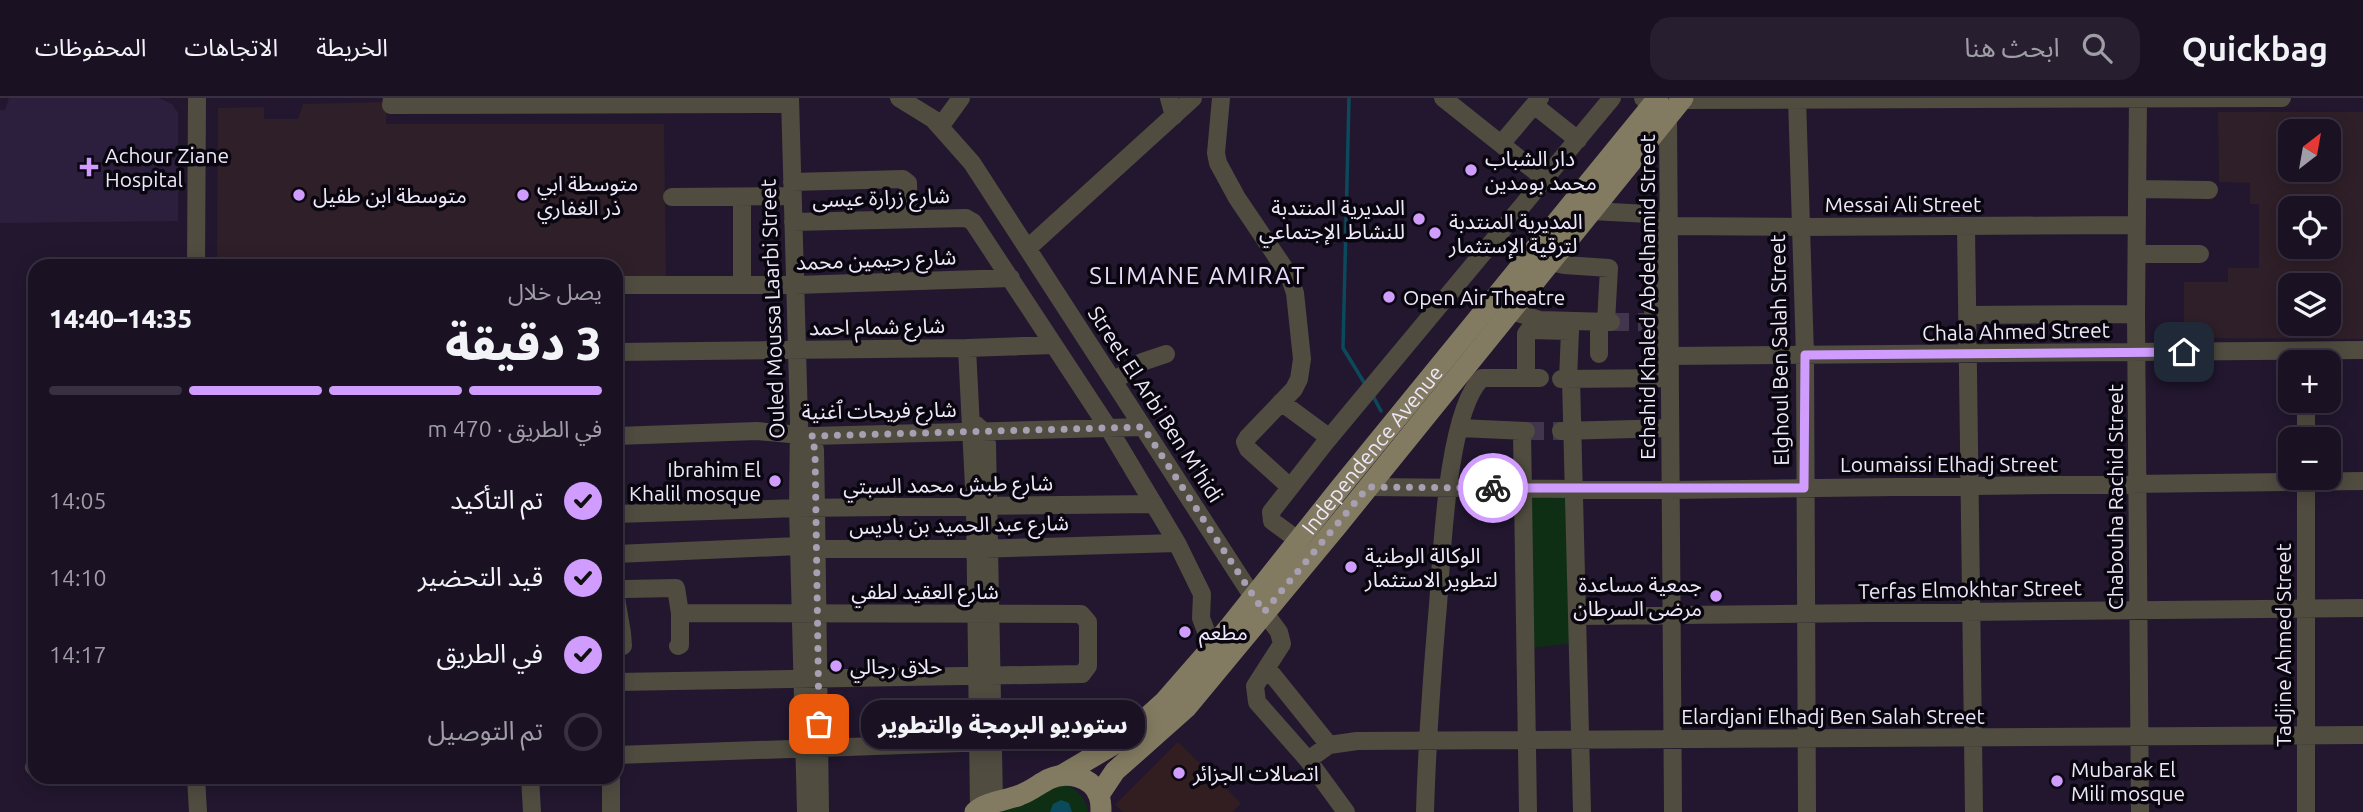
<!DOCTYPE html>
<html lang="ar">
<meta charset="utf-8">
<style>
body{margin:0;font-family:Ubuntu,"Noto Sans Arabic",sans-serif;background:#271f30;color:#f1f3f6;direction:rtl;height:100vh;display:flex;flex-direction:column;font-size:26px;white-space:nowrap}
*{box-sizing:border-box;margin:0}
p{font-size:23px;color:#9f9da6}
.icon{flex:none;width:38px;height:38px;fill:none;stroke:currentColor;stroke-width:2;stroke-linecap:round;stroke-linejoin:round}
.map{position:relative;flex:1;overflow:hidden;direction:ltr}
.side{position:absolute;left:28px;top:161px;width:595px;height:525px;display:flex;flex-direction:column;background:#1a1123;border-radius:21px;box-shadow:0 4px 18px #0003,0 0 0 2px #383141;direction:rtl}
.side>*{flex:none}
.needle{width:46px;rotate:31deg}
.controls{position:absolute;left:2278px;top:21px;display:grid;gap:14px}
.controls a{display:grid;place-items:center;width:63px;height:63px;border-radius:14px;background:#1a1123;box-shadow:0 4px 18px #0003,0 0 0 2px #383141;font-size:35px}
.pin{position:absolute;display:grid;place-items:center;width:60px;height:60px;color:#fff;margin:-30px;border-radius:14px;box-shadow:0 4px 10px #0006}
.courier{position:absolute;display:grid;place-items:center;width:70px;height:70px;margin:-35px;border:5px solid #d09dff;border-radius:50%;background:#fff;color:#222;box-shadow:0 2px 9px #0007}
.bubble{position:absolute;height:49px;border-radius:21px;background:#1a1123;box-shadow:0 4px 18px #0003,0 0 0 2px #383141;font-size:23px;font-weight:800;line-height:49px;text-align:center;direction:rtl}
.summary em{font-style:normal;font-weight:800}
.summary div{display:flex;flex-direction:column-reverse}
.summary{display:flex;align-items:center;justify-content:space-between;height:119px;padding:0 21px}
h1{font-size:46px;font-weight:800;line-height:52px}
.bar{display:grid;grid-template-columns:repeat(4,1fr);gap:10px 7px;align-content:center;height:84px;padding:0 21px}
.bar i{height:9px;border-radius:5px;background:#383141}
.bar .on{background:#d09dff}
.bar p{grid-column:span 4}
ol{padding:0 21px;list-style:none}
li{display:flex;align-items:center;gap:21px;height:77px}
li p{margin-inline-start:auto}
li .icon{padding:7px;border-radius:50%;background:#d09dff;color:#111;stroke-width:4}
li:last-child{color:#9f9da6}
li i{width:38px;height:38px;border:4px solid #383141;border-radius:50%}
header{display:flex;align-items:center;gap:42px;box-sizing:border-box;height:98px;padding:0 35px;background:#1a1123;border-bottom:2px solid #383141}
header strong{font-size:33px}
nav{display:flex;gap:38px;margin-inline-start:auto;font-size:24px}
.search{width:490px;height:63px;background:#271f30;display:flex;align-items:center;gap:18px;box-sizing:border-box;padding:0 24px;border-radius:21px;color:#9f9da6;font-size:26px}
.map>svg:first-child{display:block}
.commercial{fill:#321e20}
.built{fill:#2c1f3d}
.education{fill:#2f1f28;fill-rule:evenodd}
.green{fill:#0e2f13}
.water{fill:#0b4a5c}
.lines{fill:none;stroke-linecap:round;stroke-linejoin:round}
.stream{stroke:#0b4a5c;stroke-width:3.5}
.minor-tunnel{stroke:#41364d;stroke-width:18;stroke-dasharray:18 9;stroke-linecap:butt}
.minor{stroke:#504c40;stroke-width:18}
.major{stroke:#837b61;stroke-width:21}
.done{stroke:#a79fb2;stroke-width:7;stroke-dasharray:0 12.6}
.route{stroke:#d09dff;stroke-width:9}
.poi-dot{fill:#d09dff;stroke:#09060f;stroke-width:2.5}
.labels{text-anchor:middle;dominant-baseline:central;stroke-width:7;stroke-linejoin:round;paint-order:stroke}
.poi-label{font-size:21px;fill:#efe8f9;stroke:#09060f;text-anchor:start}
.street-label{font-size:21px;fill:#efe8f9;stroke:#09060f}
.quarter-label{font-size:24px;letter-spacing:2px;fill:#e9dbfd;stroke:#09060f}
</style>
<header>
<strong>Quickbag</strong>
<div class="search"><svg class="icon" aria-label="search" viewBox="0 0 24 24"><circle cx="10" cy="10" r="6"/><path d="M15 15l6 6"/></svg>ابحث هنا</div>
<nav><a>الخريطة</a><a>الاتجاهات</a><a>المحفوظات</a></nav>
</header>
<div class="map">
<svg width="2363" height="714" viewBox="0 0 2363 714">
<rect width="100%" height="100%" fill="#22172f"/>
<path class="commercial" d="M1178,644l63,61 -8,9h-110l-8,-7z"/>
<path class="built" d="M9,0h150l13,6 6,9v108l-178,2v-113h5z"/>
<path class="education" d="M387,4l-1,22h278l2,156 -50,1v-15h-399l1,-158 46,-1v12h34l5,-15z
M2218,14h145v227l-179,-1v-56h44v-14h31v-64h-9v-21l-31,-1zM2291,33h38v39h-38zM2291,110h38v39h-38zM2291,187h38v39h-38z"/>
<path class="green" d="M1528,399h43l3,146 -43,5z
M1067,687c12,6 19,13 21,27h-98l56,-24z"/>
<path class="water" d="M1061,702l8,3 3,9h-22l3,-8z"/>
<g class="lines">
<path class="stream" d="M1349,0l-6,250 22,36
M1373,298l8,15"/>
<path class="minor-tunnel" d="M1611,224h36
M1526,333h35"/>
<path class="minor" d="M392,0l-1,7 399,-1
M790,0l9,323 -1,87 8,304
M899,0l34,21 39,44 281,434 26,35 3,12 -27,42 2,16 51,58 38,52
M1169,0l5,18
M1221,0l-5,55 2,10 19,35 52,77 6,18 7,66 -3,20 -5,10 -46,48 -3,5 3,7 42,38
M1443,0l102,81
M1643,0l25,19 5,695
M1679,0l3,2 600,-2
M1797,0l8,257 2,457
M2138,0l-2,216 4,498
M1534,7l44,35
M940,29l21,-29
M1501,46l39,-46
M792,84l111,-3 5,4 1,36
M2137,91l72,1
M672,99l120,-1
M742,99v87
M1591,113l58,3 5,5 -1,149
M793,124l173,-4 7,4 136,207 68,114 25,51 -1,24 11,29
M1669,128l132,1 336,-2
M1966,129l8,585
M1028,150l165,-150
M2137,156h63
M1550,164l14,3 45,3 -3,54
M196,168l1,-168
M616,187h179l216,-7
M1511,213l29,9 71,2
M1967,217l169,-1
M967,250l8,159 4,301
M616,254l351,-4 87,-3
M1599,256v-32
M1670,258l693,-6
M1526,280v-44l3,-4 41,1 -2,48
M1561,281l108,-1
M1571,281l11,433
M1114,283l28,-19 24,-8
M1281,304l42,31 3,5 -1,5 -54,69 1,9 26,19
M975,326l9,8 3,12 7,358
M1460,330l66,3
M1561,333l109,-3
M1522,334l6,380
M616,338l141,-5 55,5 331,-9
M812,338l3,14 1,58 4,304
M2306,341v-38
M1325,345l287,-345
M2306,380v334
M1368,389l303,3 692,-9
M616,416l182,-6 356,-4
M616,456l183,-8 17,3h160l201,-6
M616,494l9,-3 51,-1 4,25v32l-2,1
M616,500l6,35 1,13
M1578,518l785,-8
M1267,570l62,77
M616,584l466,-8 6,-8v-44l-7,-8 -401,-1
M616,657l374,-13
M1308,662l21,-15 28,-4 1006,-6
M34,669h1
M196,679l2,35
M530,679l2,35
M611,679v35
M1425,714c2,-69 7,-138 13,-207 4,-51 9,-194 44,-227h58"/>
<g class="major">
<path id="s1" d="M1062,677l61,-36 42,-38 62,-71 113,-142 318,-390"/>
<path d="M1099,697l16,-24 71,-63 151,-182 346,-428"/>
<path d="M975,714c12,-11 31,-11 45,-17 11,-4 19,-11 29,-16 17,-8 43,-3 50,17 2,5 2,11 2,16"/>
</g>
</g>
<g class="lines">
<path class="done" d="M819,626l-4,-274 -4,-14 332,-9 121,185 104,-125 125,1"/>
<path class="route" d="M1493,390h311l1,-133 379,-3"/>
</g>
<g class="poi-dot">
<path d="M85.5 58.5h7v7h7v7h-7v7h-7v-7h-7v-7h7z"/>
<circle cx="1471" cy="72" r="7"/>
<circle cx="299" cy="97" r="7"/>
<circle cx="523" cy="97" r="7"/>
<circle cx="1419" cy="121" r="7"/>
<circle cx="1435" cy="135" r="7"/>
<circle cx="1389" cy="199" r="7"/>
<circle cx="775" cy="383" r="7"/>
<circle cx="1351" cy="469" r="7"/>
<circle cx="1716" cy="498" r="7"/>
<circle cx="1185" cy="534" r="7"/>
<circle cx="836" cy="568" r="7"/>
<circle cx="1179" cy="675" r="7"/>
<circle cx="2057" cy="683" r="7"/>
</g>
<g class="labels">
<g class="poi-label">
<text x="105" y="57">Achour Ziane<tspan x="105" dy="24">Hospital</tspan></text>
<text x="1485" y="60">دار الشباب<tspan x="1485" dy="24">محمد بومدين</tspan></text>
<text x="537" y="85">متوسطة ابي<tspan x="537" dy="24">ذر الغفاري</tspan></text>
<text x="313" y="97">متوسطة ابن طفيل</text>
<text x="1405" y="109" text-anchor="end">المديرية المنتدبة<tspan x="1405" dy="24">للنشاط الإجتماعي</tspan></text>
<text x="1449" y="123">المديرية المنتدبة<tspan x="1449" dy="24">لترقية الإستثمار</tspan></text>
<text x="1403" y="199">Open Air Theatre</text>
<text x="761" y="371" text-anchor="end">Ibrahim El<tspan x="761" dy="24">Khalil mosque</tspan></text>
<text x="1365" y="457">الوكالة الوطنية<tspan x="1365" dy="24">لتطوير الاستثمار</tspan></text>
<text x="1702" y="486" text-anchor="end">جمعية مساعدة<tspan x="1702" dy="24">مرضى السرطان</tspan></text>
<text x="1199" y="534">مطعم</text>
<text x="850" y="568">حلاق رجالي</text>
<text x="2071" y="671">Mubarak El<tspan x="2071" dy="24">Mili mosque</tspan></text>
<text x="1193" y="675">اتصالات الجزائر</text>
</g>
<g class="street-label">
<text transform="translate(881 99) rotate(-2)">شارع زرارة عيسى</text>
<text x="1903" y="106">Messai Ali Street</text>
<text transform="translate(876 161) rotate(-2)">شارع رحيمين محمد</text>
<text transform="translate(1647 199) rotate(-90)">Echahid Khaled Abdelhamid Street</text>
<text transform="translate(772 211) rotate(-92)">Ouled Moussa Laarbi Street</text>
<text transform="translate(877 228) rotate(-1)">شارع شمام احمد</text>
<text transform="translate(2016 233) rotate(-1)">Chala Ahmed Street</text>
<text transform="translate(1779 252) rotate(-91)">Elghoul Ben Salah Street</text>
<text transform="translate(1156 306) rotate(57)">Street El Arbi Ben M'hidi</text>
<text transform="translate(879 312) rotate(-1)">شارع فريحات ٱغنية</text>
<text stroke="none"><textPath href="#s1" startOffset="453">Independence Avenue</textPath></text>
<text x="1949" y="366">Loumaissi Elhadj Street</text>
<text transform="translate(948 386) rotate(-1)">شارع طبش محمد السبتي</text>
<text transform="translate(2115 399) rotate(-90)">Chabouha Rachid Street</text>
<text transform="translate(959 426) rotate(-1)">شارع عبد الحميد بن باديس</text>
<text transform="translate(1970 491) rotate(-1)">Terfas Elmokhtar Street</text>
<text x="925" y="493">شارع العقيد لطفي</text>
<text transform="translate(2283 547) rotate(-90)">Tadjine Ahmed Street</text>
<text x="1833" y="618">Elardjani Elhadj Ben Salah Street</text>
</g>
<g class="quarter-label">
<text x="1198" y="177">SLIMANE AMIRAT</text>
</g>
</g>
</svg>
<div class="controls">
<a><svg class="needle" viewBox="-14 -14 28 28"><path d="M0-13l5 13h-10z" fill="#e53935"/><path d="M0 13l5-13h-10z" fill="#9f9da6"/></svg></a>
<a><svg class="icon" aria-label="locate" viewBox="0 0 24 24"><circle cx="12" cy="12" r="6"/><path d="M12 2v4M12 18v4M2 12h4M18 12h4"/></svg></a>
<a><svg class="icon" aria-label="layers" viewBox="0 0 24 24"><path d="M12 4l9 5-9 5-9-5zM3 14l9 5 9-5"/></svg></a>
<a>+</a>
<a>−</a>
</div>
<div class="pin" style="left:819px;top:626px;background:#ea580c"><svg class="icon" aria-label="bag" viewBox="0 0 24 24"><path d="M5 8h14l-1 12H6zM9 8a3 3 0 0 1 6 0"/></svg></div>
<div class="pin" style="left:2184px;top:254px;background:#1f2937"><svg class="icon" aria-label="home" viewBox="0 0 24 24"><path d="M3 11l9-7 9 7M6 9v11h12V9"/></svg></div>
<div class="courier" style="left:1493px;top:390px"><svg class="icon" aria-label="bike" viewBox="0 0 24 24"><circle cx="6" cy="16" r="4"/><circle cx="18" cy="16" r="4"/><path d="M6 16l4-8h5l3 8M10 8l3 8H6M13 5h3"/></svg></div>
<div class="bubble" style="left:861px;top:602px;width:284px">ستوديو البرمجة والتطوير</div>
<section class="side">
<div class="summary"><div><h1>3 دقيقة</h1><p>يصل خلال</p></div><em>14:35–14:40</em></div>
<div class="bar"><i class="on"></i><i class="on"></i><i class="on"></i><i></i><p>في الطريق · 470 m</p></div>
<ol>
<li><svg class="icon" aria-label="check" viewBox="0 0 24 24"><path d="M5 12l5 5 9-10"/></svg>تم التأكيد<p>14:05</p></li>
<li><svg class="icon" aria-label="check" viewBox="0 0 24 24"><path d="M5 12l5 5 9-10"/></svg>قيد التحضير<p>14:10</p></li>
<li><svg class="icon" aria-label="check" viewBox="0 0 24 24"><path d="M5 12l5 5 9-10"/></svg>في الطريق<p>14:17</p></li>
<li><i></i>تم التوصيل</li>
</ol>
</section>
</div>
